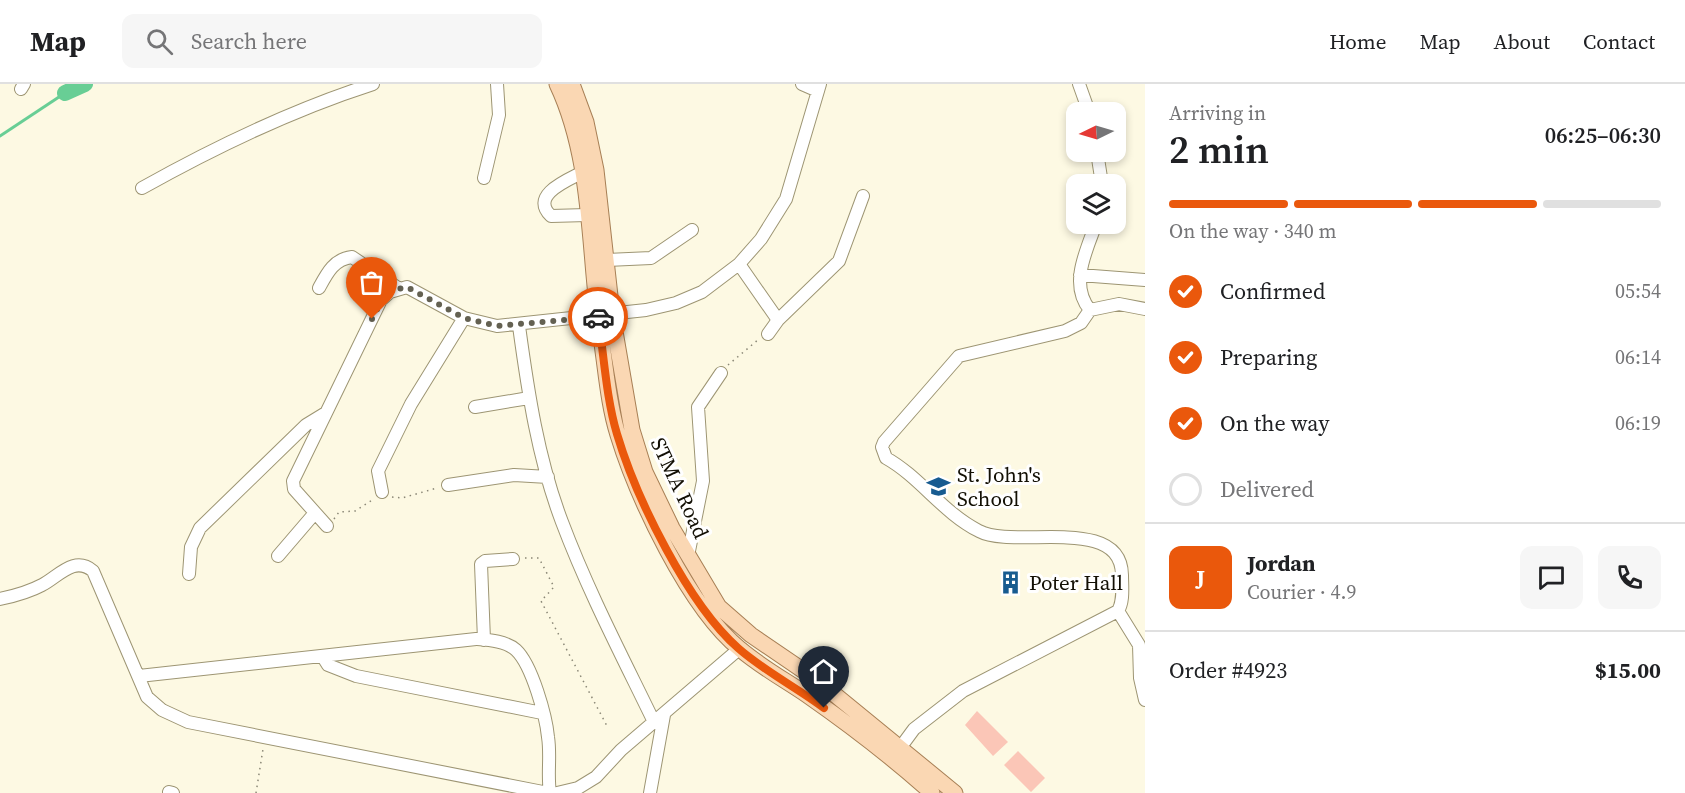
<!DOCTYPE html>
<meta charset="utf-8">
<style>
body{margin:0;font-family:"Source Serif 4",serif;background:#f6f6f6;color:#202124;height:100vh;display:flex;flex-direction:column;font-size:22px;white-space:nowrap}
*{box-sizing:border-box;margin:0}
p{font-size:20px;color:#757577}
.icon{flex:none;width:33px;height:33px;fill:none;stroke:currentColor;stroke-width:2;stroke-linecap:round;stroke-linejoin:round}
.map{position:relative;flex:1;overflow:hidden}
.sheet{display:flex;flex-direction:column;background:#fff;width:540px}
.sheet>*{flex:none}
.needle{width:39px;rotate:265deg}
.tools{position:absolute;left:1066px;top:18px;display:grid;gap:12px}
.tools a{display:grid;place-items:center;width:60px;height:60px;border-radius:12px;background:#fff;box-shadow:0 3px 9px #0003;font-size:30px}
.pin{position:absolute;display:grid;place-items:center;width:51px;height:51px;color:#fff;margin:-62px -26px;border-radius:50% 50% 50% 0;rotate:-45deg;box-shadow:0 0 6px #0007}
.pin .icon{rotate:45deg}
.courier{position:absolute;display:grid;place-items:center;width:60px;height:60px;margin:-30px;border:4px solid #ea580c;border-radius:50%;background:#fff;color:#222;box-shadow:0 2px 8px #0007}
.headline em{font-style:normal;font-weight:600}
.headline div{display:flex;flex-direction:column-reverse}
.headline{display:flex;align-items:center;justify-content:space-between;height:102px;padding:0 24px}
h1{font-size:39px;font-weight:600;line-height:45px}
.bar{display:grid;grid-template-columns:repeat(4,1fr);gap:9px 6px;align-content:center;height:72px;padding:0 24px}
.bar i{height:8px;border-radius:4px;background:#e0e0e0}
.bar .current{background:#ea580c}
.bar p{grid-column:span 4}
.line{display:flex;align-items:center;gap:15px;padding:0 24px;border-top:2px solid #e0e0e0}
.line div{flex:1}
.round{display:grid;place-items:center;flex:none;width:63px;height:63px;border-radius:12px;background:#f6f6f6}
ol{padding:0 24px;list-style:none}
li{display:flex;align-items:center;gap:18px;height:66px}
li p{margin-inline-start:auto}
li .icon{padding:6px;border-radius:50%;background:#ea580c;color:#fff;stroke-width:4}
li:last-child{color:#757577}
li i{width:33px;height:33px;border:3px solid #e0e0e0;border-radius:50%}
header{display:flex;align-items:center;gap:36px;box-sizing:border-box;height:84px;padding:0 30px;background:#fff;border-bottom:2px solid #e0e0e0}
header strong{font-size:28px}
nav{display:flex;gap:33px;margin-inline-start:auto;font-size:21px}
.search{width:420px;height:54px;background:#f6f6f6;display:flex;align-items:center;gap:15px;box-sizing:border-box;padding:0 21px;border-radius:12px;color:#757577;font-size:22px}
main{display:flex;flex:1;min-height:0}
.map>svg:first-child{display:block}
.pitch{fill:#fbc6b7}
.lines{fill:none;stroke-linecap:round;stroke-linejoin:round}
.stream{stroke:#68ce95;stroke-width:3}
.river{stroke:#68ce95;stroke-width:16}
.minor-casing{stroke:#9d9573;stroke-width:14}
.major-casing{stroke:#a77f55;stroke-width:17}
.path{stroke:#8a8776;stroke-width:1.5;stroke-dasharray:1.5 4.5;stroke-linecap:butt}
.minor{stroke:#fff;stroke-width:12}
.major{stroke:#fad7b3;stroke-width:15}
.done{stroke:#646152;stroke-width:6;stroke-dasharray:0 10.8}
.route{stroke:#ea580c;stroke-width:8}
.labels{text-anchor:middle;dominant-baseline:central;stroke-width:6;stroke-linejoin:round;paint-order:stroke}
.poi-label{font-size:21px;fill:#120f04;stroke:#fff;text-anchor:start}
.street-label{font-size:21px;fill:#120f04;stroke:#fff}
</style>
<header>
<strong>Map</strong>
<div class="search"><svg class="icon" aria-label="search" viewBox="0 0 24 24"><circle cx="10" cy="10" r="6"/><path d="M15 15l6 6"/></svg>Search here</div>
<nav><a>Home</a><a>Map</a><a>About</a><a>Contact</a></nav>
</header>
<main>
<div class="map">
<svg width="1145" height="709" viewBox="0 0 1145 709">
<rect width="100%" height="100%" fill="#fdf9e3"/>
<path class="pitch" d="M977,627l31,31 -15,14 -28,-31z
M1018,667l27,27 -14,14 -27,-27z"/>
<g class="lines">
<path class="stream" d="M0,52l65,-43"/>
<path class="river" d="M65,9l20,-9"/>
<defs>
<path id="minor" d="M802,0l16,7
M1079,0l10,28
M21,5l3,-5
M1097,68l5,32
M583,88c-15,8 -54,23 -32,44l36,-1
M484,94l15,-63 -2,-31
M142,104c75,-42 150,-78 231,-104
M607,176l44,-2 41,-28
M739,180l39,56 -10,14
M1080,191l65,5
M319,204c8,-15 15,-29 33,-31l46,31
M1090,226c-21,-25 -4,-59 6,-86
M778,236l61,-59 24,-65
M519,242c9,66 19,133 43,196 26,69 60,134 92,200
M475,323l54,-9
M448,401l66,-10 34,2
M382,408l-4,-21 33,-67 53,-86
M327,442l-33,-37 -1,-8 88,-181 9,-8 17,-5 57,31 33,8 149,-16 30,-7 26,-11 37,-28 22,-25 25,-40 34,-115
M278,472l36,-42
M688,472l15,-75 -5,-74 23,-34
M189,490l2,-27 9,-19 106,-103 18,-11
M0,515c14,-3 29,-7 42,-14 16,-8 32,-30 51,-14l54,126 15,13 26,12 360,71
M1118,527l21,34 1,33 5,22
M484,556l-3,-76 4,-3 28,-2
M323,573l5,8 28,11 186,37
M139,592l337,-37c13,1 30,2 40,11 16,15 30,66 32,87 3,19 -1,37 2,56
M900,664l14,-19 49,-38 155,-80c6,-10 4,-24 4,-36 -1,-61 -108,-25 -143,-44 -36,-18 -59,-54 -93,-73l-4,-11 2,-5 75,-86 106,-25 16,-8 9,-13 29,-6 26,5
M169,708l4,1
M557,709l21,-5 18,-11 25,-27 118,-101
M650,709l14,-78"/>
<path id="major" d="M557,0c37,78 31,170 44,253 5,32 7,66 17,98 19,62 71,173 122,214 21,18 45,31 67,46 43,30 86,63 125,98
M572,0l14,38 10,48 16,144 20,116 13,42 27,56 47,79 32,28 66,45 138,113"/>
</defs>
<use href="#minor" class="minor-casing"/>
<use href="#major" class="major-casing"/>
<path class="path" d="M728,281l31,-26
M392,413l10,1 35,-10
M334,435l5,-7 16,-1 19,-12
M525,474h14l15,29 -13,14 66,125
M256,709l7,-44"/>
<use href="#minor" class="minor"/>
<use href="#major" class="major"/>
</g>
<g class="lines">
<path class="done" d="M372,235c9,-18 14,-28 35,-32l57,31 33,8 101,-9"/>
<path class="route" d="M598,233c6,38 8,80 19,117 19,64 71,170 121,214 26,23 58,39 86,60"/>
</g>
<defs>
<symbol id="school-bare" viewBox="-9 -9 18 18"><path d="M0-5L7-2L0 1L-7-2ZM-4 1L0 2.5L4 1V4Q0 6-4 4Z" fill="#175b90" stroke="#fff" stroke-width="2.5" paint-order="stroke"/></symbol>
<symbol id="building-bare" viewBox="-9 -9 18 18"><path d="M-4-6H4V6H1V3H-1V6H-4ZM-2.5-4.3h1.7v1.8h-1.7ZM.8-4.3h1.7v1.8H.8ZM-2.5-1h1.7V.8h-1.7ZM.8-1h1.7V.8H.8Z" fill="#175b90" stroke="#fff" stroke-width="2.5" paint-order="stroke"/></symbol>
</defs>
<g fill-rule="evenodd">
<use href="#school-bare" x="922" y="386" width="33" height="33"/>
<use href="#building-bare" x="994" y="482" width="33" height="33"/>
</g>
<g class="labels">
<g class="poi-label">
<text x="957" y="390">St. John's<tspan x="957" dy="24">School</tspan></text>
<text x="1029" y="498">Poter Hall</text>
</g>
<g class="street-label">
<text transform="translate(680 404) rotate(65)">STMA Road</text>
</g>
</g>
</svg>
<div class="tools">
<a><svg class="needle" viewBox="-14 -14 28 28"><path d="M0-13l5 13h-10z" fill="#e53935"/><path d="M0 13l5-13h-10z" fill="#757577"/></svg></a>
<a><svg class="icon" aria-label="layers" viewBox="0 0 24 24"><path d="M12 4l9 5-9 5-9-5zM3 14l9 5 9-5"/></svg></a>
</div>
<div class="pin" style="left:372px;top:235px;background:#ea580c"><svg class="icon" aria-label="bag" viewBox="0 0 24 24"><path d="M5 8h14l-1 12H6zM9 8a3 3 0 0 1 6 0"/></svg></div>
<div class="pin" style="left:824px;top:624px;background:#1f2937"><svg class="icon" aria-label="home" viewBox="0 0 24 24"><path d="M3 11l9-7 9 7M6 9v11h12V9"/></svg></div>
<div class="courier" style="left:598px;top:233px"><svg class="icon" aria-label="car" viewBox="0 0 24 24"><path d="M5 17H2v-5l4-1 3-4h7l3 4 3 1v5h-3M9 17h6M6 11h13"/><circle cx="7" cy="17" r="2"/><circle cx="17" cy="17" r="2"/></svg></div>
</div>
<section class="sheet">
<div class="headline"><div><h1>2 min</h1><p>Arriving in</p></div><em>06:25–06:30</em></div>
<div class="bar"><i class="current"></i><i class="current"></i><i class="current"></i><i></i><p>On the way · 340 m</p></div>
<ol>
<li><svg class="icon" aria-label="check" viewBox="0 0 24 24"><path d="M5 12l5 5 9-10"/></svg>Confirmed<p>05:54</p></li>
<li><svg class="icon" aria-label="check" viewBox="0 0 24 24"><path d="M5 12l5 5 9-10"/></svg>Preparing<p>06:14</p></li>
<li><svg class="icon" aria-label="check" viewBox="0 0 24 24"><path d="M5 12l5 5 9-10"/></svg>On the way<p>06:19</p></li>
<li><i></i>Delivered</li>
</ol>
<div class="line" style="height:108px"><b class="round" style="background:#ea580c;color:#fff">J</b><div><b>Jordan</b><p>Courier · 4.9</p></div><a class="round"><svg class="icon" aria-label="chat" viewBox="0 0 24 24"><path d="M4 5h16v11H9l-5 4z"/></svg></a><a class="round"><svg class="icon" aria-label="phone" viewBox="0 0 24 24"><path d="M5 4h4l2 5-3 2q2 4 5 5l2-3 5 2v4C11 20 4 13 5 4z"/></svg></a></div>
<div class="line" style="height:78px"><div>Order #4923</div><b>$15.00</b></div>
</section>
</main>
